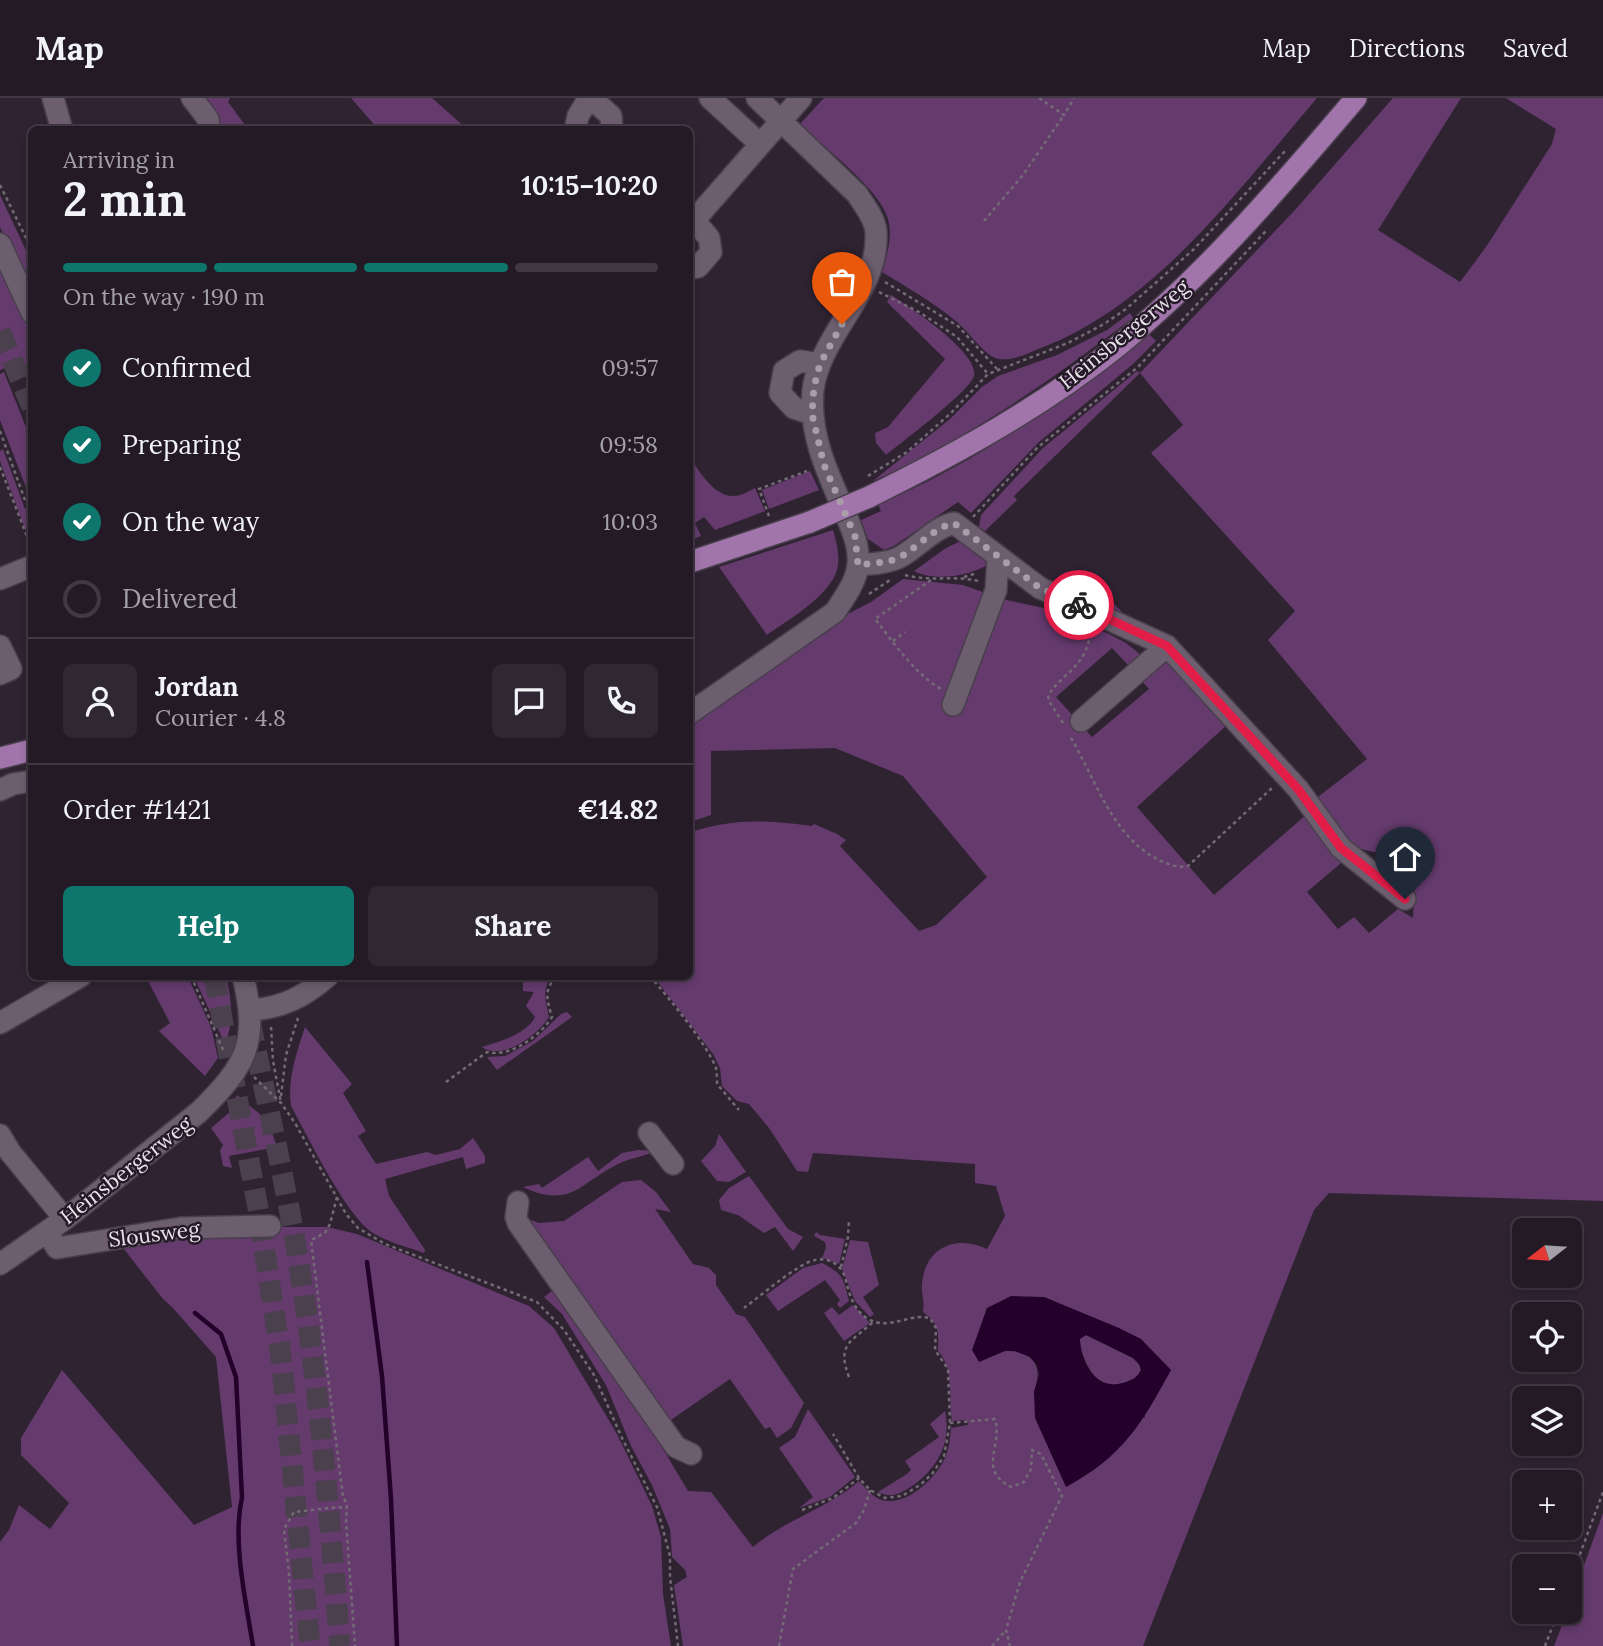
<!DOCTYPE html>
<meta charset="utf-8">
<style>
body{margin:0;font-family:Lora,serif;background:#2f2732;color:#f1f3f6;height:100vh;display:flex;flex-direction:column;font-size:26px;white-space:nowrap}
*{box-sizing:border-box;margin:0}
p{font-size:23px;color:#a3a1a7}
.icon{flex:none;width:38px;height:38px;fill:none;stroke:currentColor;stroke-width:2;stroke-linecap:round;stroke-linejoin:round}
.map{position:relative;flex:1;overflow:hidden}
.details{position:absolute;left:28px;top:28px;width:665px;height:854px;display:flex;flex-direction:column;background:#231a26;border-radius:10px;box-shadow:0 4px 10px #0003,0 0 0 2px #403843}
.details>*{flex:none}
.needle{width:46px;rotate:253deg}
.buttons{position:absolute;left:1512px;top:1120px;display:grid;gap:14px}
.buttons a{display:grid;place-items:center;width:70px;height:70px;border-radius:10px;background:#231a26;box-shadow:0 4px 10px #0003,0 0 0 2px #403843;font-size:35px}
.pin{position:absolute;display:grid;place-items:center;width:60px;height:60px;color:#fff;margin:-72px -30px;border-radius:50% 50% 50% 0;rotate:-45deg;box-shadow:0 0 7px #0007}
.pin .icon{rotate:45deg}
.courier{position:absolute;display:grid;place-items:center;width:70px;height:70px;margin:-35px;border:5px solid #e11d48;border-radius:50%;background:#fff;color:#222;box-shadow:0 2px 9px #0007}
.summary em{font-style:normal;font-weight:800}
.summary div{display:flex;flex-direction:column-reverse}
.summary{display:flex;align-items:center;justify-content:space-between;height:119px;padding:0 35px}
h1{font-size:46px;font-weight:800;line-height:52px}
.bar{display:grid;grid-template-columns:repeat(4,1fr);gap:10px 7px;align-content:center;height:84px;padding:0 35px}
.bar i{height:9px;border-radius:5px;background:#403843}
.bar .current{background:#0f766e}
.bar p{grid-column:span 4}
.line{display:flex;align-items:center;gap:18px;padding:0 35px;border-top:2px solid #403843}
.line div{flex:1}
.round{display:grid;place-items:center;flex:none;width:74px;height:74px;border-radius:10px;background:#2f2732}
ol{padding:0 35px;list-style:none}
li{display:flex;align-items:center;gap:21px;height:77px}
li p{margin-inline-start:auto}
li .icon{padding:7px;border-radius:50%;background:#0f766e;color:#fff;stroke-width:4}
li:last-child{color:#a3a1a7}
li i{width:38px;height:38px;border:4px solid #403843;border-radius:50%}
.primary-button{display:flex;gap:14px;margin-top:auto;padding:14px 35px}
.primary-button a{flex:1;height:80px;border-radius:10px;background:#0f766e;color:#fff;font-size:28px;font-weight:800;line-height:80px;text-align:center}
.primary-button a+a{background:#2f2732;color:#f1f3f6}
header{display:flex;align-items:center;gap:42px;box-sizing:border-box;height:98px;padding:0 35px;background:#231a26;border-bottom:2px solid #403843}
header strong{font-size:33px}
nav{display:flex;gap:38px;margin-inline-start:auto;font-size:24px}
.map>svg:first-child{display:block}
.green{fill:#653b6e;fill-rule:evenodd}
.water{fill:#23012a;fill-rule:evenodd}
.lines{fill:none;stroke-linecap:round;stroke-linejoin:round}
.stream{stroke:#23012a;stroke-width:4.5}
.highway-tunnel{stroke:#4b404e;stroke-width:21;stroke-dasharray:21 10;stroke-linecap:butt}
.minor-casing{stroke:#493f4c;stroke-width:24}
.major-casing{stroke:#493f4c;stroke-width:24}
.path{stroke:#746a76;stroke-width:2.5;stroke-dasharray:3.5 3.5;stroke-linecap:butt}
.minor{stroke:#6c5e6f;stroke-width:21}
.major{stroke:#a174ab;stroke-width:21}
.major-bridge-casing{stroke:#493f4c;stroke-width:24;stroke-linecap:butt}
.major-bridge{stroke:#a174ab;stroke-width:21}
.done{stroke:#a79eaa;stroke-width:7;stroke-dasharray:0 12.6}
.route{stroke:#e11d48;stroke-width:9}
.labels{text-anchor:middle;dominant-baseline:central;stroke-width:5;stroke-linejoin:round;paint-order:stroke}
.street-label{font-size:21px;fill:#e8e1ea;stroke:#251a28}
</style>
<header>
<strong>Map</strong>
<nav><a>Map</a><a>Directions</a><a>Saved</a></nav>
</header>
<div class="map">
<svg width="1603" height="1548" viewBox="0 0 1603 1548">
<rect width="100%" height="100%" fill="#2f2332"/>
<path class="green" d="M200,0h30l-2,4 20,27h-32z
M351,0h81l35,31h-89z
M824,0h493c-78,91 -161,206 -276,250 -13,5 -31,15 -46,10 -12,-5 -27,-27 -38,-36 -23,-19 -50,-35 -75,-50 5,-17 11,-35 6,-53 -9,-31 -64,-72 -89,-94z
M1393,0h68l-83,132 82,52 26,-35 66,-103 4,-15 -50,-31h97v1103l-274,-8 -15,17 -171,436h-460l-9,-61 13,-8 -2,-7 -13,-13 -2,-28 -18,-44 -21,-39 -25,-61 -44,-71 -18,-17 12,-9 91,134 41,69 23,1 42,55c33,-28 74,-38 106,-66 6,6 13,15 20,18 25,10 55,-19 65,-39 5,-10 6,-21 7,-32l17,-3 -1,-5 -15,1c-4,-23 3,-52 -14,-70 1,-20 1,-27 -15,-39 2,-10 -2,-19 -1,-28 3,-37 34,-50 65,-35l18,-33 -9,-30 -21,-3v-19l-162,-11 -5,19 -11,-1 -28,-43 -20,-24 -12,-3 -15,-15 -2,-18 -7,-14 -59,-77 36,-1v-144c46,-14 75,-12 122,-6l2,-2 23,10 9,6 -6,6 79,85 17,-6 51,-48 -84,-101 -68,-28 -124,3v64l-21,7v-104l144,-97 37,-19 32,-23 60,6 39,14 46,10 61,25 17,9 15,12 -12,11 -17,-18 -56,49 36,40 57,-48 -8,-9 24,-22 63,66 -91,83 77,88 92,-80 35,48 -34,29 31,37 16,-12 15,16 29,-24 15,9 3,-56 -63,-15 -39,-47 53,-41 -99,-119 27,-29 -144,-158 32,-28 -43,-52 -126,123 3,4 -32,31 -6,-4 2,-12 62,-67 94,-77 3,2 155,-163zM1044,1199l97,42 4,79 -111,-26c10,-25 -1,-42 -29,-41l-23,-27 5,-16z
M0,97l31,66v36l-31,-70z
M0,163l31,72v49l-8,-21 -23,9z
M891,197c17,11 89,58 83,81 -5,16 -72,66 -88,79l-10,-12 -1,-10 13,-6 57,-68 -58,-57z
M1130,215l3,5c-82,62 -166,122 -260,163l77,-62 32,-32 16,-11 59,-21 50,-25z
M1149,236l7,7 -23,23 -94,78 -68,71 -13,-11 -64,44 -10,4 -16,-11 -7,-19 20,-9 -3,-7c100,-41 186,-105 271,-170z
M4,274l27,68v54l-2,1 -29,-75v-46z
M3,351l22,60 6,-2v38l-31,-84v-10z
M690,359c9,14 24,40 44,39 7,0 15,-5 21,-8l10,23 -50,19 -11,-13 -9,6 6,13 -11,4z
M810,373l9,19 -50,19 -7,-19z
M833,432c4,13 8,30 3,43 -10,25 -48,47 -69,62l-48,-68z
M963,442l32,21c-22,14 -57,22 -81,10l32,-23z
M1083,475l50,50 -71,-31z
M146,879h42l23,50 7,31 -13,18 -46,-45 11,-8z
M194,879h32c6,22 8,46 -1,67z
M523,879h29c-11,12 -6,25 -3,40 -10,17 -47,45 -67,30 17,-5 45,-13 53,-30l-9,-11 8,-14 -11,-1z
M567,914l5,5 -75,53 -10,-13 18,-1 28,-15 28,-27z
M305,929l47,57 -9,9 23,38 -8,5 18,28 51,-12 9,3 24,-6 13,-11 12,18v7l-19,6 -3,-12 -78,22 4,17 36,54 -1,3c-16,-6 -37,-11 -51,-20 -26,-16 -66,-98 -82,-127 -4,-27 6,-54 14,-79z
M237,997l31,26 9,26 -48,9 3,12 -9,-2 -3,-16 3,-5 -12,-17 25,-21 -1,-8z
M719,1036l27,38 -17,10 -12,-1 -16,-20 14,-15z
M638,1052l17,1c-12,6 -25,7 -37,13 -39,20 -48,45 -95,23l16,-3 3,4 46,-31 10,14 24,-18z
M749,1078l39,53 15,8 -10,14 -18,-24 -11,6 -26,-18 -17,-5 -2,-10 10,-12z
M641,1082l15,12 15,20 -16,-3 38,55 16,4 7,7v10l20,29 9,3 59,86 -13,25 -14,10 -7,-11 -5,2 -35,-50 -62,43 -149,-206 20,7 25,-2 58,-39z
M231,1129h96l30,7 172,72 25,22 63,106 35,72 9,31 2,57 8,52h-671v-104l9,-12 10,-25 31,24 19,-26 -48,-48v-17l41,-68 132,155 38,-18 -16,-150 -44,-50 -9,-8 -43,-55z
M816,1134l4,3 25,4 -6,25 -17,-6 4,-10 -1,-6 -11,-6z
M850,1142l18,2 11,43 -16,12 11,17 -4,3 -15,-16 -13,-32z
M822,1165c22,12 21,14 27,38l-9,7 -3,-4 3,-4 -15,-20 -47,31 -12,-16 37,-27z
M853,1207l17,18 -26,18 -20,-28 8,-6 7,8z
M1086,1237l47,23 6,6 2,6c-4,8 -9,11 -18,13 -28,8 -37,-18 -44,-40v-4z
M808,1311l47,68 -25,20 -31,11 14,-11 -34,-49 16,-11z
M945,1313c7,33 -9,60 -36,77 -12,7 -18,10 -31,4l29,-18 4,-4 -6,-9 34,-24 -9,-13z
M1603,1415v133h-49l13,-34h3v-8z"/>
<path class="water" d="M1011,1198l33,1 75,31 22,11 30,31c-30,55 -48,86 -105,117l-31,-69 -1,-26 5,-18 -2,-9 -7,-8 -15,-6h-10l-26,11 -7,-12 15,-42zM1086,1237l47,23 6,6 2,6c-4,8 -9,10 -18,13 -27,8 -42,-20 -43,-44z"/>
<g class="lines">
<path class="stream" d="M367,1164l15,114 9,123 6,147
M195,1215l26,21 15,43 6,121c-10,43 4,104 11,148"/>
<path class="highway-tunnel" d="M0,233l32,76
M214,878l44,232 23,149 29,289
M250,924c15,71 31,142 44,213 24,136 35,274 46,411"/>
<defs>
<path id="minor" d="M53,0l9,32
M192,0l16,21 1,11
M591,0l20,18 1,14
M710,0l50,46
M575,32l3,-14 11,-18
M690,127l111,-127
M0,146l32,69
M690,170l8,-1 13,-15 -2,-14 -15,-18
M812,316l-18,-6 -14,-15 4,-22 16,-10 20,3
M858,467c15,-1 32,-2 44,-9 18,-11 32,-28 52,-33l86,65 127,58 131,143 43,59 64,51
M0,481l32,-13
M0,548l11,23 -11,5
M953,607l43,-115 2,-33
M690,615l145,-101c9,-14 22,-31 23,-48 2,-19 -8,-39 -15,-56 -17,-38 -34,-75 -30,-118 7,-56 67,-99 63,-158 -1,-14 -12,-27 -19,-38l-100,-96
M1081,623l86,-75
M0,692l13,-6 19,-3
M250,912c32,-2 54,-13 78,-34
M0,925l81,-47
M649,1035l24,31
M0,1037l10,17 55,67
M518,1104l-2,15 2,6 158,224 15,7
M47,1134l10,16 124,-20 89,-2
M0,1166l65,-45 134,-107c48,-47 60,-69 44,-136"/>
<path id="major" d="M869,399c87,-43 173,-90 249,-151 89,-73 164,-161 238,-248
M690,464l120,-40
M0,660l32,-8"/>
</defs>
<use href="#minor" class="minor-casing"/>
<use href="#major" class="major-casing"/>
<path class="path" d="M1039,0l25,17 10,-17
M0,87l32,65
M984,123l39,-46 41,-60
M885,184l73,44 39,43
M879,194l40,20 38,25 31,37
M0,333l26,72 6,-2
M0,369l32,82
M868,378l39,-24 44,-39 37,-39 80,-31 36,-19 22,-15 68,-60 91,-98
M769,418l-10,-27 48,-18
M973,419l64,-69 101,-81 128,-136
M905,477c25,7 49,0 73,6
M964,479l13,-4
M931,482l-56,39c19,24 39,54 66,70
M869,496l21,-14
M893,543l12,-9
M1063,625l-14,-22 -1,-6c19,-26 38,-28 43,-65
M1071,640c25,42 42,101 90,123 9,4 18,7 27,5l84,-78
M191,878l33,76
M650,878c18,21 57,68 66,92 1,5 1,11 1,16l22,26
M271,929l2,34 8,42
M254,979l27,26 14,20 51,91 12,14 27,16 152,58 27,28 30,45 28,63 35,69 13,49v21l8,69
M446,984l41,-30c23,6 53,-16 65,-35 -5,-17 -9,-27 5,-41
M281,998l5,-41 12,-37
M337,1099l-7,27 -5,9 -14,7 32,257 4,7 -1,17 9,125
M841,1169l7,-30 1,-18
M744,1210c15,-11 56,-46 71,-48 14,-3 26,5 30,17 4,16 8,33 23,42 22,12 40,-6 62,-1l6,10 -1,22 13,19 2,54 -6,33 -12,18 -12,11 -18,11 -17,2 -15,-8 -11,-12 -26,-44
M849,1279c-13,-34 3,-35 25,-56
M950,1325l45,-4c8,27 -18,51 16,68l13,-5 7,-13 1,-19 9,4 21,42 -42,86 -14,48 4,16
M802,1412l31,-12 26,-20
M1570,1483l33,-89
M292,1548l-3,-73 -5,-44 10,-17 45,-5 7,2
M779,1548l14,-77 63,-46 8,-13 6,-20
M992,1548l14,-16
M1545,1548l13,-34"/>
<use href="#minor" class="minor"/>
<use href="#major" class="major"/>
<defs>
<path id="major-bridge" d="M810,424l59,-25"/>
</defs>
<use href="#major-bridge" class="major-bridge-casing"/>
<use href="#major-bridge" class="major-bridge"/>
</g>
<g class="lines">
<path class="done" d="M842,226l-22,40 -6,23 -2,27 12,51 31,71 3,29c15,-2 32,-2 44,-9 18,-11 32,-28 52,-33l86,65 39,17"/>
<path class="route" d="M1079,507l88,41 131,143 43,59 64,51"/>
</g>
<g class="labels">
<g class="street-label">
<text transform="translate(1124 236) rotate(-39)">Heinsbergerweg</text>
<text transform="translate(126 1072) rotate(-38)">Heinsbergerweg</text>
<text transform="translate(154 1136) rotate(-7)">Slousweg</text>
</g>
</g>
</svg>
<div class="buttons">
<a><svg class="needle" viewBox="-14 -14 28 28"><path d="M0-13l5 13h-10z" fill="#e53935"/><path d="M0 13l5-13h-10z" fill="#a3a1a7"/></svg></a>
<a><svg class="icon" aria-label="locate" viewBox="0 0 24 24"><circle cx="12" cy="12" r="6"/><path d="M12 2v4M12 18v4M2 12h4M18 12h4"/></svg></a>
<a><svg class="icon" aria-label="layers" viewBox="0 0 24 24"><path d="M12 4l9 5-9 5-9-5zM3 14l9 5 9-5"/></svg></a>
<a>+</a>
<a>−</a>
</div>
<div class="pin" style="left:842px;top:226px;background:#ea580c"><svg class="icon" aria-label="bag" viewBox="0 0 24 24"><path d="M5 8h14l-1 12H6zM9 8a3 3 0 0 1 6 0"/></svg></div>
<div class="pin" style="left:1405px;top:801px;background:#1f2937"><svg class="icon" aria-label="home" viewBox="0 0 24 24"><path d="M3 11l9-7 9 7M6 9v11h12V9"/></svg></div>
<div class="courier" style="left:1079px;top:507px"><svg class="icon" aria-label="bike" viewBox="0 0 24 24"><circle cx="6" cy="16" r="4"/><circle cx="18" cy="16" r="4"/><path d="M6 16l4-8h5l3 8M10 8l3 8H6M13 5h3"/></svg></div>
<section class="details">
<div class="summary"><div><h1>2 min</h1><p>Arriving in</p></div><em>10:15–10:20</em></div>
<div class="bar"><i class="current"></i><i class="current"></i><i class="current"></i><i></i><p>On the way · 190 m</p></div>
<ol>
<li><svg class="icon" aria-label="check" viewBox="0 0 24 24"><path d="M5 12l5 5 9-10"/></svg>Confirmed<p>09:57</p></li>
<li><svg class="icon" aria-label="check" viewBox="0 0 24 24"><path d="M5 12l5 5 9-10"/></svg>Preparing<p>09:58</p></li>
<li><svg class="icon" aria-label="check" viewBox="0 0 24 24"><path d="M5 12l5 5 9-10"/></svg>On the way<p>10:03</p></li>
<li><i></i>Delivered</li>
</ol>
<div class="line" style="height:126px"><a class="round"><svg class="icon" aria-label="person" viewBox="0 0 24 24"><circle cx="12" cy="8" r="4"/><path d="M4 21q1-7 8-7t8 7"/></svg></a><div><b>Jordan</b><p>Courier · 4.8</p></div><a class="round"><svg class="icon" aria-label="chat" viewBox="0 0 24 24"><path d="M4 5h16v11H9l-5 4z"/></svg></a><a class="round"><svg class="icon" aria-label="phone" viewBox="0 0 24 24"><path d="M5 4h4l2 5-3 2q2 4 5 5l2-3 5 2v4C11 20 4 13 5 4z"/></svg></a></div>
<div class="line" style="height:91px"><div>Order #1421</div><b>€14.82</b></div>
<div class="primary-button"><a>Help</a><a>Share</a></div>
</section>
</div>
